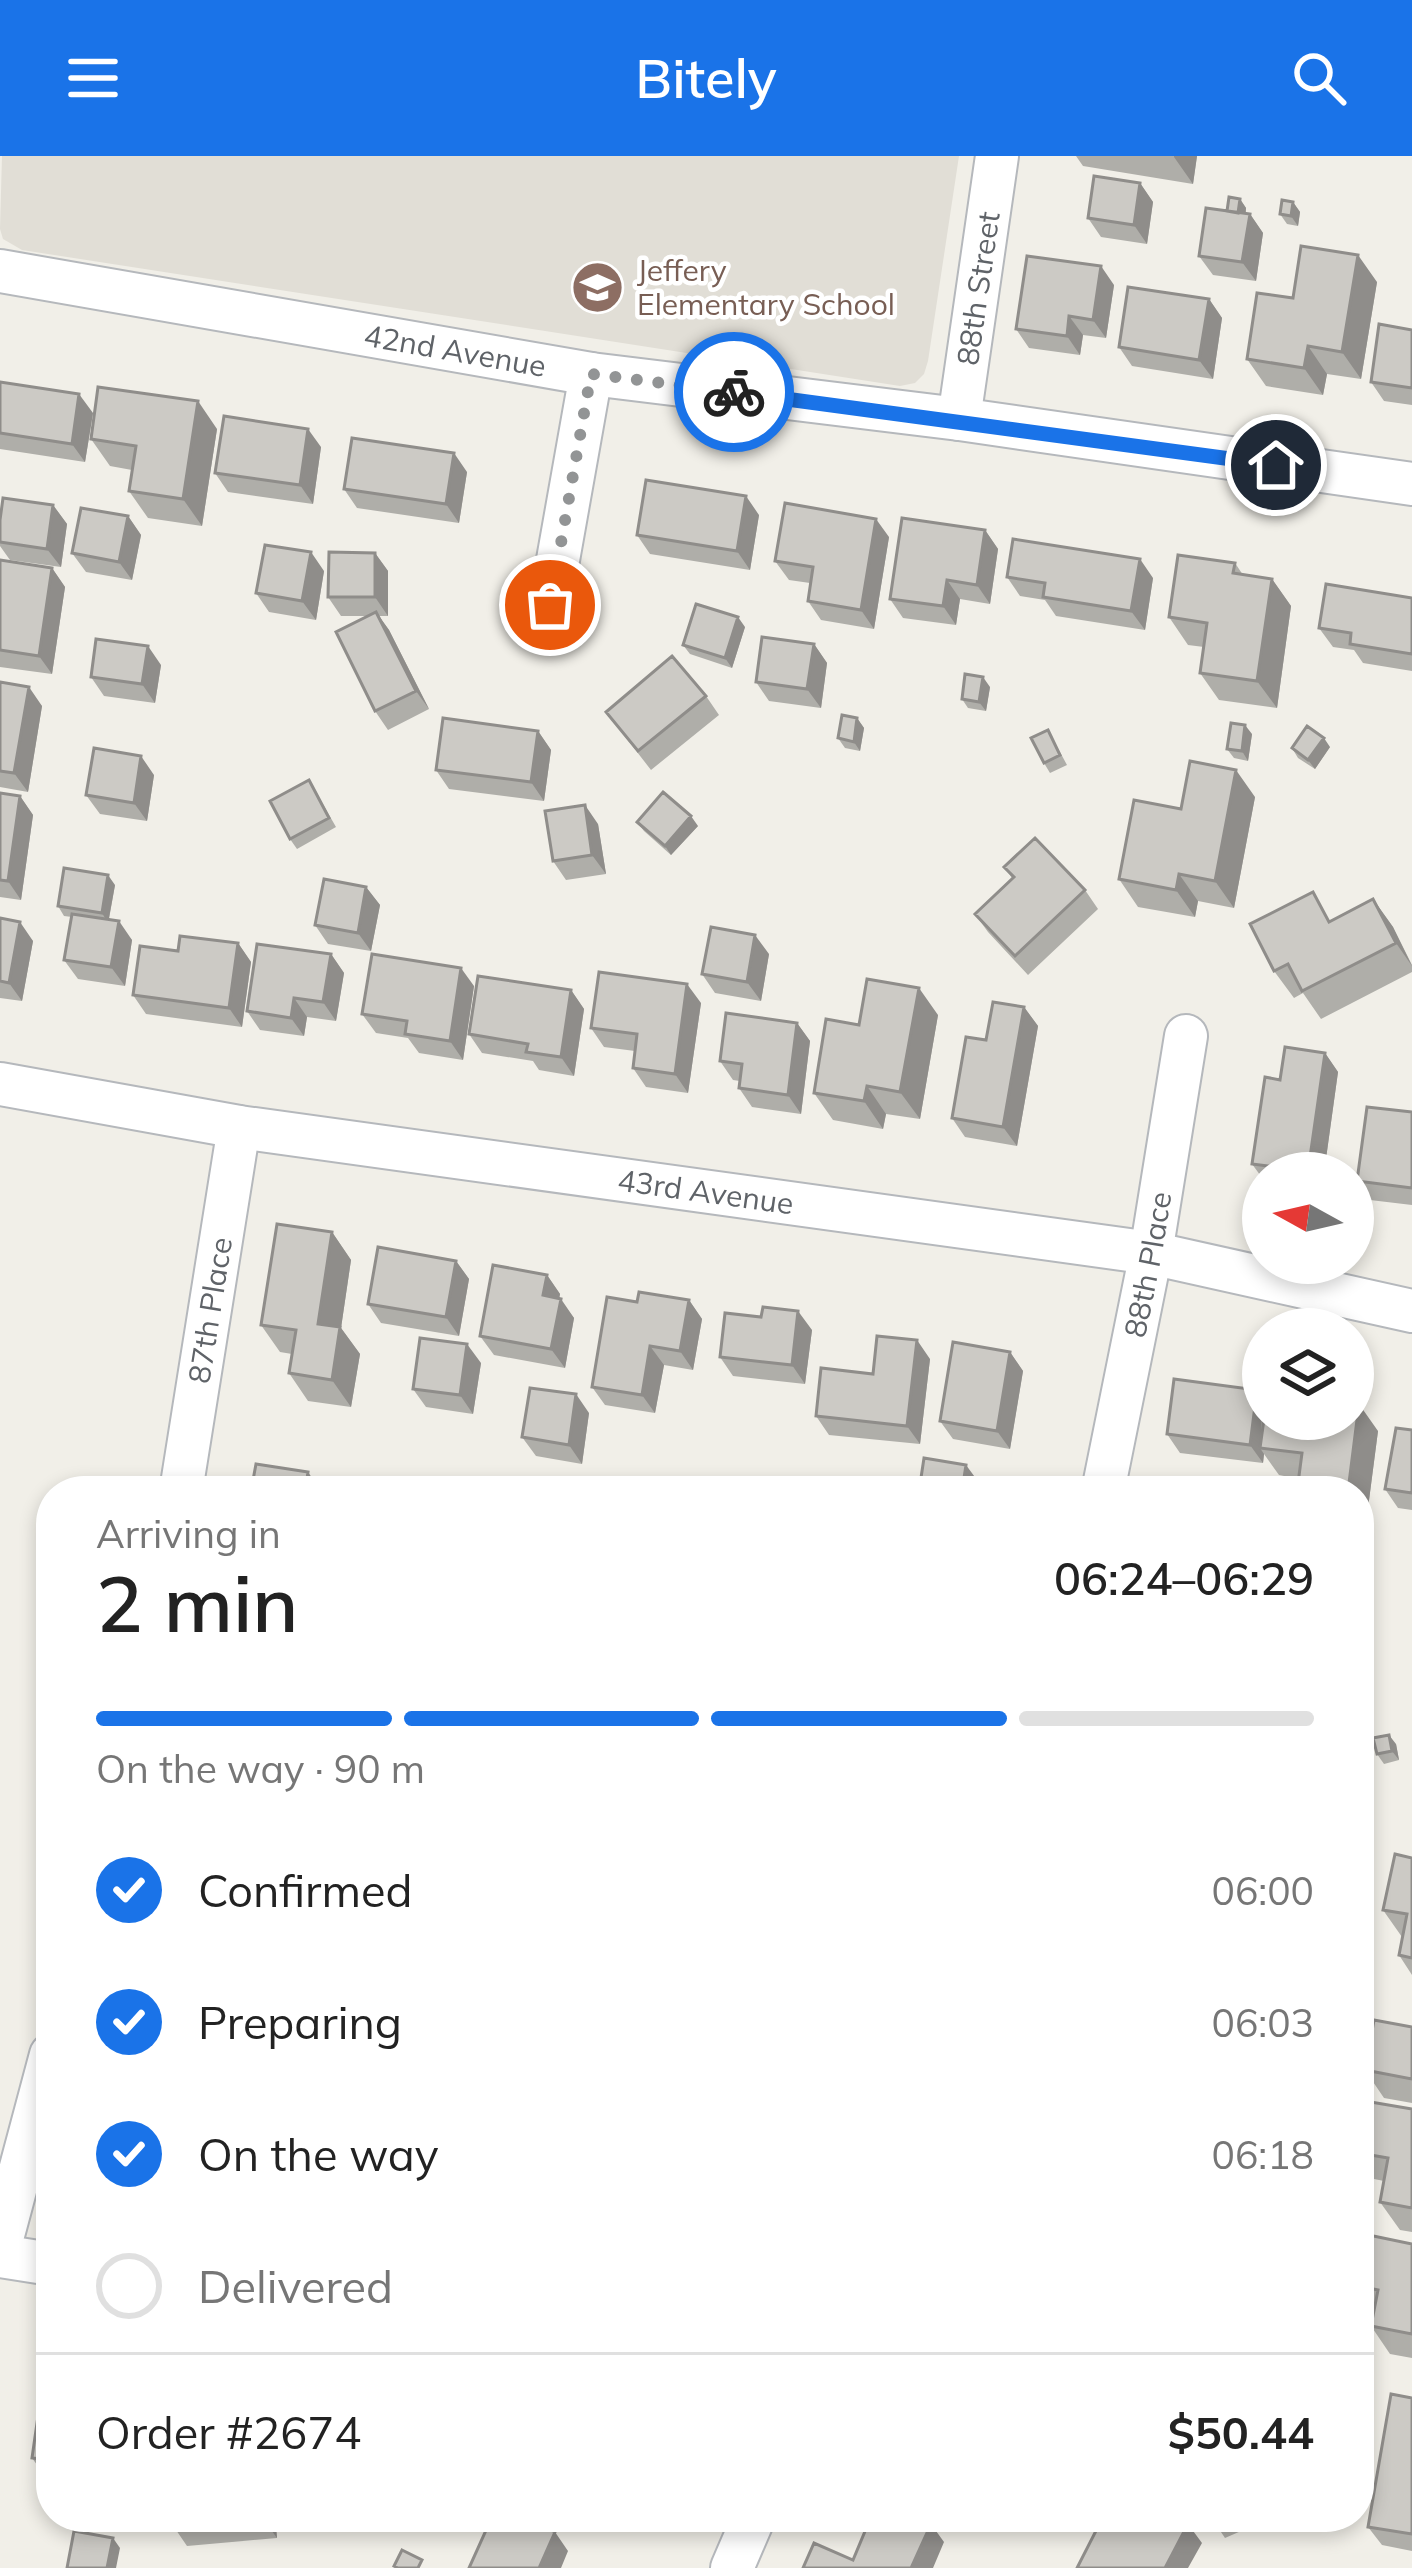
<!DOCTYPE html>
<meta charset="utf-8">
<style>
body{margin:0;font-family:Mulish,sans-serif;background:#f6f6f6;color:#222;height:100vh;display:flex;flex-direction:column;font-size:45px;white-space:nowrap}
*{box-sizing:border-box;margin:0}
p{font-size:39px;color:#767676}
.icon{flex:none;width:66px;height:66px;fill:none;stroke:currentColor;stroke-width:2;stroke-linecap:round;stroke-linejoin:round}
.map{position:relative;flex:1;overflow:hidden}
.side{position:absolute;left:36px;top:1320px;width:1338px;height:1056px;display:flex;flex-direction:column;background:#fff;border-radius:48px;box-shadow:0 6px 18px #0003}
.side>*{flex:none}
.needle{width:78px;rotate:278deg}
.controls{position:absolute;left:1242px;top:996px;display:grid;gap:24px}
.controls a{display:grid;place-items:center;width:132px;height:132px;border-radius:50%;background:#fff;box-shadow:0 6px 18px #0003;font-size:60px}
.pin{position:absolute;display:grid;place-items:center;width:102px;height:102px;color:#fff;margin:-51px;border:6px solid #fff;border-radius:50%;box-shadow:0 3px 12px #0007}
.courier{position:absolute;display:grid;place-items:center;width:120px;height:120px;margin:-60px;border:9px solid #1a73e8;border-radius:50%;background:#fff;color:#222;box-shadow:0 3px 15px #0007}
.head em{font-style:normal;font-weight:600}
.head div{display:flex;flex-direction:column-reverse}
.head{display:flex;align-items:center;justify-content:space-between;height:204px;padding:0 60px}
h1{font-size:78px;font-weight:600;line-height:90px}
.bar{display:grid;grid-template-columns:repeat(4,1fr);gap:18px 12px;align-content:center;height:144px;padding:0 60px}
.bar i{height:15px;border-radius:9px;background:#e0e0e0}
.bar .active{background:#1a73e8}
.bar p{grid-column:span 4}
.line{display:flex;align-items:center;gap:30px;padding:0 60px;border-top:3px solid #e0e0e0}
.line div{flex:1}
ol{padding:0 60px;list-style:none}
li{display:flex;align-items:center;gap:36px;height:132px}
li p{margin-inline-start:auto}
li .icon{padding:12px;border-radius:50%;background:#1a73e8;color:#fff;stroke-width:4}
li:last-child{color:#767676}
li i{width:66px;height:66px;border:6px solid #e0e0e0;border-radius:50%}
header{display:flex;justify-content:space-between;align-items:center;height:156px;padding:0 60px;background:#1a73e8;color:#fff;font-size:54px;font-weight:600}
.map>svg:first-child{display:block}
.education{fill:#e1ded6}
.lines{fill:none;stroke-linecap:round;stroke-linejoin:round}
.minor-casing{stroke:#b5b8bc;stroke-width:46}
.minor{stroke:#fff;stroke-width:42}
.wall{fill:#afaea9}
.shaded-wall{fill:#8f8d8a}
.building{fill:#cccac5;stroke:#8f8d8a;stroke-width:3}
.done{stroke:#929495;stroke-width:12;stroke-dasharray:0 21.6}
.route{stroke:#1a73e8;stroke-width:15}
.labels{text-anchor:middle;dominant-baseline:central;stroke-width:9;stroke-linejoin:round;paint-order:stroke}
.education-label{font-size:30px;fill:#785e54;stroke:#fff;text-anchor:start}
.street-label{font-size:30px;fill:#5f6368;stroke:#fff}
</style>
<header><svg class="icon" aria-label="menu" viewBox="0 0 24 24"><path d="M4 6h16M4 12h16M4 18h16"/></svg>Bitely<svg class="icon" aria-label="search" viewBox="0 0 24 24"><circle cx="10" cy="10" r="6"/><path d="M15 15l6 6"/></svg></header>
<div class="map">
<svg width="1412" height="2412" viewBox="0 0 1412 2412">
<rect width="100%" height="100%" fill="#f1efe8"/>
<path class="education" d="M2,0h957l-31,205 -4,13 -9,9 -15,3 -878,-136 -19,-11 -3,-10z"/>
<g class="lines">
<defs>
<g id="minor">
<path id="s1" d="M0,115l591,103 368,45 453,65"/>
<path id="s2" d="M959,263l38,-263"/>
<path d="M550,449l41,-231"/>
<path id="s3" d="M0,928l239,43 912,126 261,58"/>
<path id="s4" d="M181,1335l58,-364"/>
<path id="s5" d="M1103,1335l48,-238 35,-217"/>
<path d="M0,2090l51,-191"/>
<path d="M0,2100l51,8"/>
<path d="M732,2412l22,-51"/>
</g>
</defs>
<use href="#minor" class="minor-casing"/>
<use href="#minor" class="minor"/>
</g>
<path class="wall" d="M1076,0h121l-4,28 -110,-18z
M1140,27l13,19 -6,42 -46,-7 -13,-19z
M1240,43l6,9v6h4l13,19 -7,48 -43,-6 -14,-19 28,-45z
M1293,46l7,10 -2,14 -11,-2 -7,-10z
M1377,126l-16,97 -34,-5 -4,21 -57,-9 -19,-27 46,-61z
M1114,129l-8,53 -23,-3 -3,20 -51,-7 -13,-19z
M1209,143l13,19 -9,61 -81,-13 -13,-19z
M1412,174v75l-28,-4 -13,-19z
M93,257l-8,49 -85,-13v-16z
M217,273l-15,97 -54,-8 -19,-27 3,-21 -22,-4 -19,-27z
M321,291l-8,57 -85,-12 -13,-19z
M467,316l-8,51 -102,-15 -13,-19z
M53,349l14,19 -6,43 -51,-7 -10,-14v-26z
M759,359l-9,55 -100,-16 -13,-19z
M128,360l13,19 -9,45 -46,-8 -14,-19z
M985,374l13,19 -8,55 -30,-5 -4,26 -53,-7 -13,-19z
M889,381l-15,92 -53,-9 -13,-19 2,-18 -21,-3 -14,-19z
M375,397l13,18v45h-9l10,14 40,79 -41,21 -13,-19 -7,-95h-27l-13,-19z
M0,404l52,8 13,19 -13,87 -52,-7z
M1235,407l8,12 29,4 19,27 -14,102 -58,-8 -19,-27 4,-26 -16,-2 -19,-28z
M324,415l-8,49 -47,-8 -13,-19z
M1007,421l146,1 -8,52 -89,-14 -11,-16 -25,-4z
M1412,442v73l-49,-8 -9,-13 -21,-3 -14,-19z
M745,471l-13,41 -42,-14 -7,-9z
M814,488l13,19 -6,45 -52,-7 -13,-19z
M161,509l-6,38 -51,-7 -13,-19z
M0,526l42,24 -14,86 -28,-5z
M990,531l-4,24 -18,-3 -6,-9z
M706,540l13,19 -68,55 -45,-58z
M857,562l7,10 -4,23 -15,-3 -7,-10z
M1048,574l19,35 -17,8 -6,-10z
M538,575l13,19 -7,51 -95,-12 -13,-19z
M1252,578l-4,27 -14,-3 -7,-9z
M1330,591l-15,22 -17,-11 -6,-10z
M154,619l-7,46 -47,-7 -14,-19z
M309,624l27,47 -39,22 -7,-10z
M0,637l20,3 13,19 -12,85 -21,-3z
M1255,641l-21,111 -36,-7 -3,16 -57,-10 -19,-28 62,-70z
M637,666l61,4 -27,29 -27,-24z
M598,668l8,50 -40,6 -13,-19z
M1004,711l81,23 13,19 -70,66 -40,-43 -13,-18 37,-36z
M115,729l-6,34 23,21 -7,46 -47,-7 -14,-19 8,-43 -8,-1 -6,-10z
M366,731l14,18 -9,46 -43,-7 -13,-19z
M1373,743l20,28 19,38v7l-91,47 -18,-26 -9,5 -20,-27 59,-51z
M0,762l33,23 -11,60 -22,-3z
M238,787l13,19 -9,65 -96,-13 -13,-19 45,-44z
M331,798l13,19 -8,48 -29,-4 -3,19 -44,-6 -13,-19z
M769,798l-8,47 -46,-8 -13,-19z
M474,830l-11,74 -44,-7 -11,-15 -32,-5 -14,-19z
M571,834l13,19 -10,67 -35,-6 -6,-9 -51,-8 -13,-19z
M701,847l-13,90 -42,-6 -13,-19 2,-17 -31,-4 -13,-19z
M1024,851l14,19 -21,120 -52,-9 -13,-19 34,-78z
M938,859l-18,104 -34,-5 -3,15 -50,-9 -19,-27 45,-68z
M797,867l13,18 -9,73 -49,-7 -13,-19 1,-7 -7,-1 -13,-19z
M1325,897l13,19 -14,101h-61v6l-11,-15 28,-84z
M1412,956v93l-42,-5 -13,-19z
M332,1076l19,28 -10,68 19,26 -9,53 -43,-6 -19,-28 3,-19 -12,-2 -19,-27z
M456,1105l13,18 -10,57 -78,-13 -13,-19z
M547,1119l13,19 -1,5 15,19 -9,50 -71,-13 -14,-19z
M689,1144l13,19 -9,51 -29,-5 -9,48 -50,-8 -13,-18 45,-85z
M761,1161l51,13 -7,54 -72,-8 -13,-19z
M1010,1196l13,19 -13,78 -57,-10 -13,-18z
M930,1203l-10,85 -91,-9 -13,-19 57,-42z
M481,1207l-8,51 -47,-7 -13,-18z
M589,1257l-7,51 -46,-8 -14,-19z
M1263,1263l115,12 -13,100 -6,-1v-39l-80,-16 -15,-21 -1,9 -83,-10 -13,-19z
M1412,1274v80l-14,-2 -13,-19z
M1396,1588l3,16 -15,4 -7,-10z
M1412,1702v117l-13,-20 3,-18 -19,-27z
M1412,1871v76l-28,-5 -19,-28z
M1359,1944l53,9v123l-12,-2 -20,-28 4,-21 -20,-4 -5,-7z
M1359,2077l53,11v114l-22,-4 -19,-28 2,-14 -14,-3z
M1412,2242v153l-30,-6 -14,-18z
M51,2247v74h-5l-14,-19z
M173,2361h102l2,21 -90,8 -13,-19z
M377,2361h34l-6,14z
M603,2361h27l-4,10z
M1211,2361h62l-48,21z"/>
<path class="shaded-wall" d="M1174,0h23l-4,28 -19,-27z
M1140,27l13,19 -6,42 -13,-19z
M1240,43l6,9 -2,15 -6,-10z
M1293,46l7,10 -2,14 -7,-10z
M1250,58l13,19 -7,48 -14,-19z
M1358,99l19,27 -16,97 -19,-27z
M1101,110l13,19 -8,53 -13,-18z
M1209,143l13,19 -9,61 -14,-19z
M1069,160l14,19 -3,20 -13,-19z
M1308,190l19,28 -4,21 -19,-27z
M79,238l14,19 -8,49 -13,-18z
M198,245l19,28 -15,97 -19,-27z
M308,273l13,18 -8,57 -13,-19z
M454,297l13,19 -8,51 -13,-19z
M746,340l13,19 -9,55 -13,-19z
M53,349l14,19 -6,43 -14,-18z
M128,360l13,19 -9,45 -13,-18z
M876,363l13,18 -15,92 -13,-19z
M985,374l13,19 -8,55 -13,-19z
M311,396l13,19 -8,49 -14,-19z
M375,397l13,18v45l-13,-19z
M1140,403l13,19 -8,52 -14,-19z
M52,412l13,19 -13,87 -13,-18z
M1272,423l19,27 -14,102 -20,-27z
M947,424l13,19 -4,26 -13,-19z
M376,456l13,18 40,79 -13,-18z
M738,461l7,10 -13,41 -7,-10z
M814,488l13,19 -6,45 -14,-19z
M148,490l13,19 -6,38 -13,-19z
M983,521l7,10 -4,24 -7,-9z
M29,531l13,19 -14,86 -14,-19z
M857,562l7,10 -4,23 -6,-9z
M1245,569l7,9 -4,27 -6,-10z
M538,575l13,19 -7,51 -13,-19z
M1324,582l6,9 -15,22 -7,-9z
M141,600l13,19 -7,46 -13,-18z
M1236,614l19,27 -21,111 -19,-27z
M20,640l13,19 -12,85 -13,-19z
M585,649l13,19 8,50 -14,-19z
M691,660l7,10 -27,29 -6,-9z
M1179,718l19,27 -3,16 -19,-27z
M108,719l7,10 -7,38 -6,-10z
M366,731l14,18 -9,46 -13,-18z
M1373,743l20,28 19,39 -16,-23z
M119,765l13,19 -7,46 -14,-19z
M20,766l13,19 -11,60 -13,-18z
M755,779l14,19 -8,47 -14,-19z
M238,787l13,19 -9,65 -13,-19z
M331,798l13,19 -8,48 -13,-19z
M461,812l13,18 -11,74 -13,-19z
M687,828l14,19 -13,90 -13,-19z
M919,832l19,27 -18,104 -20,-27z
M571,834l13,19 -10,67 -13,-19z
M294,842l13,19 -3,19 -13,-18z
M1024,851l14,19 -21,120 -14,-19z
M797,867l13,18 -9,73 -13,-19z
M1325,897l13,19 -14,101h-14l-2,-2z
M867,930l19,28 -3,15 -19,-28z
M332,1076l19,28 -10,68 19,26 -9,53 -19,-27 -14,-56z
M456,1105l13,18 -10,57 -13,-19z
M547,1119l13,19 -4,20 -13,-19z
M561,1143l13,19 -9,50 -14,-19z
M689,1144l13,19 -9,51 -13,-19z
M798,1155l14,19 -7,54 -13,-19z
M917,1184l13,19 -10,85 -13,-18z
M467,1188l14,19 -8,51 -13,-19z
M650,1190l14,19 -9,48 -13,-18z
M1010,1196l13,19 -13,78 -13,-18z
M1257,1234l6,9 -3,49 4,6 -1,9 -13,-18z
M576,1238l13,19 -7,51 -13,-19z
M1359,1248l19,27 -13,100 -6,-9v-31h-11z
M966,1309l14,19 -2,7h-16z
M308,1316l13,19h-16z
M1389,1579l7,9 3,16 -7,-9z
M263,2361h12l2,21 -14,-19z
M400,2361h11l-6,14 -7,-10z
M619,2361h11l-4,10z
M931,2368l13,18 -11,26h-22z
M1188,2368l14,19 -14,25h-23z
M555,2376l13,19 -7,17h-22z
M113,2382l7,10 -4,20h-9z"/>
<path class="building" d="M1094,20l46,7 -6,42 -46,-7z
M1229,41l11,2 -2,14 -11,-2z
M1282,44l11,2 -2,14 -11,-2z
M1206,52l44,6 -8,48 -43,-6z
M1301,90l57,9 -16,97 -34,-6 -4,22 -57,-9 10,-66 36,5z
M1027,100l74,10 -8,54 -24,-4 -2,20 -51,-7z
M1128,131l81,12 -10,61 -80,-13z
M1379,168l33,6v58l-41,-6z
M0,226l79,12 -7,50 -72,-11z
M98,231l100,14 -15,98 -54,-8 7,-45 -45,-7z
M224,260l84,13 -8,56 -85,-12z
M352,282l102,15 -8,51 -102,-15z
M646,324l100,16 -9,55 -100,-16z
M3,342l50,7 -6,44 -47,-7v-22z
M785,347l91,16 -15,91 -53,-9 5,-34 -38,-6z
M81,352l47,8 -9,46 -47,-9z
M902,362l83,12 -8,55 -30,-5 -4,26 -53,-7z
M1013,383l127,20 -9,52 -88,-14 2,-14 -38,-6z
M265,389l46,7 -9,49 -46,-8z
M329,396l46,1v44h-47z
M1178,399l57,8 -2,10 39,6 -15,102 -57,-8 7,-50 -38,-6z
M0,404l52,8 -13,88 -39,-6z
M1326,428l86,14v56l-62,-10 1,-11 -32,-5z
M696,448l42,13 -13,41 -42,-13z
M376,456l40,79 -41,20 -39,-79z
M762,481l52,7 -7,45 -51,-7z
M96,483l52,7 -6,38 -51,-7z
M672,500l34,40 -68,55 -32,-39z
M965,518l18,3 -4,25 -17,-3z
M0,526l29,5 -15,86 -14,-2z
M842,559l15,3 -3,24 -16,-4z
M443,562l95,13 -7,51 -95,-12z
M1231,567l14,2 -3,26 -15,-2z
M1307,570l17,12 -16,22 -16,-12z
M1048,574l12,25 -16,8 -13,-25z
M94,592l47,8 -7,47 -48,-8z
M1190,605l46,9 -21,111 -36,-7 -3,16 -57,-11 15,-79 47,9z
M309,624l20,38 -39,21 -20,-38z
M663,636l28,24 -26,30 -28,-24z
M0,637l20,3 -12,85 -8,-1z
M585,649l7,50 -39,6 -8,-50z
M1035,682l50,52 -70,66 -40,-42 39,-37 -10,-10z
M64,712l44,7 -6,38 -44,-7z
M324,723l42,8 -8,46 -43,-8z
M1313,736l16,30 44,-23 23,44 -94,48 -14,-27 -14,7 -24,-47z
M72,758l47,7 -8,46 -47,-7z
M0,762l20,4 -11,61 -9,-2z
M711,771l44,8 -8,47 -45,-8z
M180,780l58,7 -9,65 -96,-13 7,-49 38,5z
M257,788l74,10 -8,48 -29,-4 -3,20 -44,-7z
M372,798l89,14 -11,73 -45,-7 2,-13 -45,-7z
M599,816l88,12 -12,90 -42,-6 4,-34 -46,-6z
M478,820l93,14 -10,67 -35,-5 2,-8 -59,-10z
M867,823l52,9 -19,104 -33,-6 -3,15 -50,-8 12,-74 33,6z
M993,846l31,5 -21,120 -51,-9 14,-81 20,3z
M726,857l71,10 -9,72 -49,-7 3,-24 -22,-3z
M1285,891l40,6 -17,118 -56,-7 13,-87 15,3z
M1367,951l45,5v76l-55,-7z
M277,1068l55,8 -14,92 22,3 -8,53 -43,-7 7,-43 -35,-5z
M378,1091l78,14 -10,56 -78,-13z
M493,1109l54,10 -4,20 18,4 -10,50 -71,-13z
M639,1136l50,8 -9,51 -30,-5 -8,49 -50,-8 15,-90 30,5z
M763,1151l35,4 -6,54 -72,-8 5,-44 36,4z
M877,1180l40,4 -10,86 -91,-10 5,-48 52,6z
M420,1182l47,6 -7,51 -47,-6z
M953,1186l57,10 -13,79 -57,-10z
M1174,1223l83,11 -7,55 -83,-11z
M530,1232l46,6 -7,51 -47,-8z
M1353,1247l6,1 -11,87h-51l5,-38 -42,-5 4,-29h89z
M1396,1272l16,2v63l-27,-4z
M924,1302l42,7 -4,26h-43z
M256,1308l52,8 -3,19h-54z
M366,1331l39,4h-40z
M1389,1579l3,16 -15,3 -4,-16z
M1395,1698l17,4v100l-13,-3 8,-41 -24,-4z
M1374,1864l38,7v52l-47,-9z
M1359,1944l53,9v99l-32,-6 8,-44 -29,-5z
M1359,2077l53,11v90l-41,-8 7,-36 -19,-4z
M1391,2238l21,4v136l-44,-7z
M40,2246l11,1v57l-19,-2z
M173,2361h90v2l-89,8z
M492,2361h31l32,15 -16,36h-70z
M871,2361h44l16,7 -20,44h-108l11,-25 39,17z
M1125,2361h50l13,7 -23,44h-88l25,-49 18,9z
M74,2375l39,7 -6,30h-40z
M402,2394l20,10 -4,8h-20l-4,-2z"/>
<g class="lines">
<path class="done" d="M550,449l41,-231 143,18"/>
<path class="route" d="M734,236l542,73"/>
</g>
<defs>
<symbol id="school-disc" viewBox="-11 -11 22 22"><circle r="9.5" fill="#8d6e63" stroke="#fff"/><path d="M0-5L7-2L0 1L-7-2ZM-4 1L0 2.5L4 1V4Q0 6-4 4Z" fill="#fff"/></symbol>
</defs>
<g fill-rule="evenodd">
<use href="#school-disc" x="568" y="102" width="59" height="59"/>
</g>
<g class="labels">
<g class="education-label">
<text x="637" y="114">Jeffery<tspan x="637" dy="34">Elementary School</tspan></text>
</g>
<g class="street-label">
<text stroke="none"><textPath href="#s2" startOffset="132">88th Street</textPath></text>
<text stroke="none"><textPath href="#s1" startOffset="462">42nd Avenue</textPath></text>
<text stroke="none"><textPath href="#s3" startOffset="714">43rd Avenue</textPath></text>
<text stroke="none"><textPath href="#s5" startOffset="231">88th Place</textPath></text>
<text stroke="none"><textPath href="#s4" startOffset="183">87th Place</textPath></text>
</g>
</g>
</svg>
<div class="controls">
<a><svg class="needle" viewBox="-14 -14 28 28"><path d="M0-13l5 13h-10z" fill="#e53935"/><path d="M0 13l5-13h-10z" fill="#767676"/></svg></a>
<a><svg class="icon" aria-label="layers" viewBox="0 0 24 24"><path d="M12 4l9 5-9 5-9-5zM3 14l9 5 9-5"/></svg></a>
</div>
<div class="pin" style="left:550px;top:449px;background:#ea580c"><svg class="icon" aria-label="bag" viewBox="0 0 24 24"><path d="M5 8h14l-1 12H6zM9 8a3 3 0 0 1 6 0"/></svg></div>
<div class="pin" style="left:1276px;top:309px;background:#1f2937"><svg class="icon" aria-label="home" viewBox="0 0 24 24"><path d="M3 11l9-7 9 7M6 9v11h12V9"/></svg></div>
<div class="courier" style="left:734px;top:236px"><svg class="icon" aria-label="bike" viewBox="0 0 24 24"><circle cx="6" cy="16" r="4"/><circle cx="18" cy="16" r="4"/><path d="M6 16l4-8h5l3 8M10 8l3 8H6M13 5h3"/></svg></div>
<section class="side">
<div class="head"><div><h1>2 min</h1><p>Arriving in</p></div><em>06:24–06:29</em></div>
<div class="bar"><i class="active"></i><i class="active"></i><i class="active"></i><i></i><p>On the way · 90 m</p></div>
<ol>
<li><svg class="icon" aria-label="check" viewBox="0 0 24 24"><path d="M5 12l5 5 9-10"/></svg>Confirmed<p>06:00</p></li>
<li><svg class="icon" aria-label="check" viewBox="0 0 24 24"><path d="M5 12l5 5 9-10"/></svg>Preparing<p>06:03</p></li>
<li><svg class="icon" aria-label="check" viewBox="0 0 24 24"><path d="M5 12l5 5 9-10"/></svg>On the way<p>06:18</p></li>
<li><i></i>Delivered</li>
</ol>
<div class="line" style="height:156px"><div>Order #2674</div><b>$50.44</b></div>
</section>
</div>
